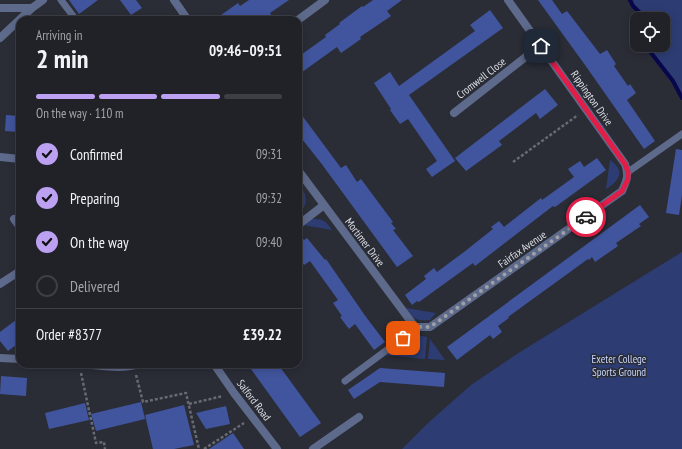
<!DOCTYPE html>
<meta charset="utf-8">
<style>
body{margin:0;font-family:"PT Sans Narrow",sans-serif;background:#282a30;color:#f1f3f6;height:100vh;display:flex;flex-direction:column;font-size:15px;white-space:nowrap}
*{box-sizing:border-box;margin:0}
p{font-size:13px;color:#a2a4a8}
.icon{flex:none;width:22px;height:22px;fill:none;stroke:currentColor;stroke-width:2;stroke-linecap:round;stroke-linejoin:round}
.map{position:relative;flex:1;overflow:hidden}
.side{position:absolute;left:16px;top:16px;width:286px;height:352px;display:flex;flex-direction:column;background:#202228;border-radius:12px;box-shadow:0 2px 10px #0003,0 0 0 1px #3d3f45}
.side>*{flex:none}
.tools{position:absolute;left:630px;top:12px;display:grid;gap:8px}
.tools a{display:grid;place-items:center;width:40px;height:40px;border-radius:8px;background:#202228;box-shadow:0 2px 10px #0003,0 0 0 1px #3d3f45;font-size:20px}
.pin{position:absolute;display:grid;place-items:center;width:34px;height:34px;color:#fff;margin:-17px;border-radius:8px;box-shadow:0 2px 6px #0006}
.courier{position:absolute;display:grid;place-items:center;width:40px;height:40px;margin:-20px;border:3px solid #e11d48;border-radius:50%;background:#fff;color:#222;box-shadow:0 1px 5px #0007}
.summary em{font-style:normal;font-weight:800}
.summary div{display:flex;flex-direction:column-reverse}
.summary{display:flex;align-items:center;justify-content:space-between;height:68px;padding:0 20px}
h1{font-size:26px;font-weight:800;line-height:30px}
.bar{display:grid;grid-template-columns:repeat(4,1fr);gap:6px 4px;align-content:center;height:48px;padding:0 20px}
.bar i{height:5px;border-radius:3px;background:#3d3f45}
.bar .on{background:#bca0f2}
.bar p{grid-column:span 4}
.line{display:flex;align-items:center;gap:10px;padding:0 20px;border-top:1px solid #3d3f45}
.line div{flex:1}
ol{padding:0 20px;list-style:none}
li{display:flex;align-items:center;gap:12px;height:44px}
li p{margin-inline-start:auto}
li .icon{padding:4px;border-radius:50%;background:#bca0f2;color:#111;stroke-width:4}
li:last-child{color:#a2a4a8}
li i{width:22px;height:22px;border:2px solid #3d3f45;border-radius:50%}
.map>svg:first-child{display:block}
.green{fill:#2d3c73}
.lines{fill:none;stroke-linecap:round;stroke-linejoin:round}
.stream{stroke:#08074d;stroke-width:4}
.building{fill:#41559e}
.path{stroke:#686a72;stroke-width:2.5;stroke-dasharray:3 2;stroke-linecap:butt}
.service{stroke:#5e6a8b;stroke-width:7}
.minor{stroke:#5e6a8b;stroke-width:8}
.done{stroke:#9ea0a6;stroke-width:4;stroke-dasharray:0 7.2}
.route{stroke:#e11d48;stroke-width:5}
.labels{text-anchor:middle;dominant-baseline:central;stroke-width:3;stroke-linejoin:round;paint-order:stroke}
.street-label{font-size:11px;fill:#dcdee3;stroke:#2a2d36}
.park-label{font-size:11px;fill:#c6d4fe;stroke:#2a2d36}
</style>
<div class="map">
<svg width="682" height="449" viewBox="0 0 682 449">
<rect width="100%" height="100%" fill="#2a2d36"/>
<path class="green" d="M633,0h49v98l-4,-10 -33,-43h18v-26h-19v-5l-11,-11z
M610,160c16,11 9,21 -4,29z
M298,183c9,11 12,21 0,31z
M310,219c13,0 14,0 22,11l-29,-5z
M682,252v197h-280l26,-26 43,-38 49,-33z
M406,308l30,5 -6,7c-14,1 -16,0 -24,-12z
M410,334l17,3 -2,22 -41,-4z
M430,339l15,21 -17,-1z"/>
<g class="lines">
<path class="stream" d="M630,0l3,6 9,9 -1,4
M637,28l-1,2 1,2
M645,45l28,36 9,17"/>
</g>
<path class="building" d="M69,0h29l-19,14z
M120,0h16l6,8 -11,7z
M249,0h40l-19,13 2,3 -6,4h-52l24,-17 2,3z
M373,0h29l-15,11 4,5 -31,21 1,2 -20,14 -4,-6 -39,28v-18l28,-20 -1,-2 15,-11 -1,-1 23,-17 1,1z
M538,0h14l10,14 5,-3 33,43 7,-4 9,14 -2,2 14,20 2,-2 6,9 -9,7 28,41 -11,8 -59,-84z
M490,10l13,18 -94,67 46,66 -23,16 -6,-8 11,-8 -29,-42 -8,5 -10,-14 1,-1 -17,-26 16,-11 9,14 76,-55 -5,-6z
M545,89l13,16 -18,14 -4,-6 -37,28 3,4 -36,26 -11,-13z
M298,110l43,58 5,-3 11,17 4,-3 32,43 -2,1 5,6 -3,1 20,26 -16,11 -76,-104 -23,-29z
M6,115l14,1v16l-15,-1z
M676,149l6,1v45l-3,20 -13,-2z
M597,158l9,12 -51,37 -2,-1 -78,60 -2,-3 -54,39 -2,-1 -5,4 -7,-10 21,-16 -2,-3 10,-8 3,4 27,-20 29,-23 -2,-2 8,-6 5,6 37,-29 1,2 32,-23 -6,-8 12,-8 4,6z
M640,205l9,12 -10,7 2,2 -25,17 2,3 -23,16 -3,-5 -3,3 -1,-1 -80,58 1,1 -11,8 4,6 -9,7 -3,-4 -33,25 -10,-13z
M298,233l6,7 3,-2 18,22 1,-1 40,58 19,25 -11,8 -19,-26 -6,5 -9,-12 2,-1 -9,-13 5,-3 -10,-14 -18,-25 -6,4 -6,-9z
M20,317v25l-12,9 -8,-10v-9z
M258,364h17l3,4 2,-1 41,56 -21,14 -49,-68z
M380,368l65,5 -1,14 -64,-5 -26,17 -6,-9z
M1,376l26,2 -1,18 -26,-2z
M141,402l4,17 -49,12 -5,-17z
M85,403l4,17 -40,9 -4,-16z
M184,405l10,40 -20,4h-21l-8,-34z
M226,406l4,18 -24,5 -10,-16z
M233,433l11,16h-35z"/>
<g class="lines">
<path class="path" d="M513,162l65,-47
M81,373l15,70 8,-1 1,7
M136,375l7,27 43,-9 13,56
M189,404l34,-8
M204,449l40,-26"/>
<path class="service" d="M61,0l15,20
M628,172l54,-38
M345,381l58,-43 12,-11"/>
<path class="minor" d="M174,0l14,20
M0,8h32l11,-8
M298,20l27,-20
M0,38l32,-30
M454,113l87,-68
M0,157l20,2
M298,170l117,157h15l192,-136c5,-11 7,-16 3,-27l-117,-164
M14,219l6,8
M298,225l26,-20
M0,284l20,-13
M0,358l20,1
M79,364c20,1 42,6 61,0
M214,364l20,29 43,56
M313,449l46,-32"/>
</g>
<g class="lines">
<path class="done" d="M403,338l12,-11h15l156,-110"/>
<path class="route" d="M541,46l84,118 3,8v7l-6,12 -36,26"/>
</g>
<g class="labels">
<g class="street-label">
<text transform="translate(481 78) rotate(-38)">Cromwell Close</text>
<text transform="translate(592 98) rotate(55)">Rippington Drive</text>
<text transform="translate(365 242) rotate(53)">Mortimer Drive</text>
<text transform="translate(522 249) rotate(-35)">Fairfax Avenue</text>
<text transform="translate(254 400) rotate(53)">Salford Road</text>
</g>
<g class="park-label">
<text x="619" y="359">Exeter College<tspan x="619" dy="13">Sports Ground</tspan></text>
</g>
</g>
</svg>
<div class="tools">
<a><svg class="icon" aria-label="locate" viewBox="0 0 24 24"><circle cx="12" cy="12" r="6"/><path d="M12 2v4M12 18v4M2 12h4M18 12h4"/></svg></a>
</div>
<div class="pin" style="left:403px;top:338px;background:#ea580c"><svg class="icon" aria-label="bag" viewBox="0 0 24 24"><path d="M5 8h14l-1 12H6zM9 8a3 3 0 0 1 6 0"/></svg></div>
<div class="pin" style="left:541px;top:46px;background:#1f2937"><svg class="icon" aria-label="home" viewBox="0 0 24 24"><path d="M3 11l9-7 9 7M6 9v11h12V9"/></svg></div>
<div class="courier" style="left:586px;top:217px"><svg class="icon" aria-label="car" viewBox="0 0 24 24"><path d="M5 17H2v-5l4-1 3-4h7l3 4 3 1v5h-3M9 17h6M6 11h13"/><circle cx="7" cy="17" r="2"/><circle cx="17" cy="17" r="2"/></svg></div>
<section class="side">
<div class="summary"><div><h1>2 min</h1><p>Arriving in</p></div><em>09:46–09:51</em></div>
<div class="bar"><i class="on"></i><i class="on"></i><i class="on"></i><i></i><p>On the way · 110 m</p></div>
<ol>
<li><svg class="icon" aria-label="check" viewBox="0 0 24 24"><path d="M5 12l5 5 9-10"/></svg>Confirmed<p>09:31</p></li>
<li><svg class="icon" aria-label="check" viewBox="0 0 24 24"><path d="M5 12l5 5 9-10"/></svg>Preparing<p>09:32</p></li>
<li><svg class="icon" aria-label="check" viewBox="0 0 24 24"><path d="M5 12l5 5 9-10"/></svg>On the way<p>09:40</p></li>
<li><i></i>Delivered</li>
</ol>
<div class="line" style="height:52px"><div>Order #8377</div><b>£39.22</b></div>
</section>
</div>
